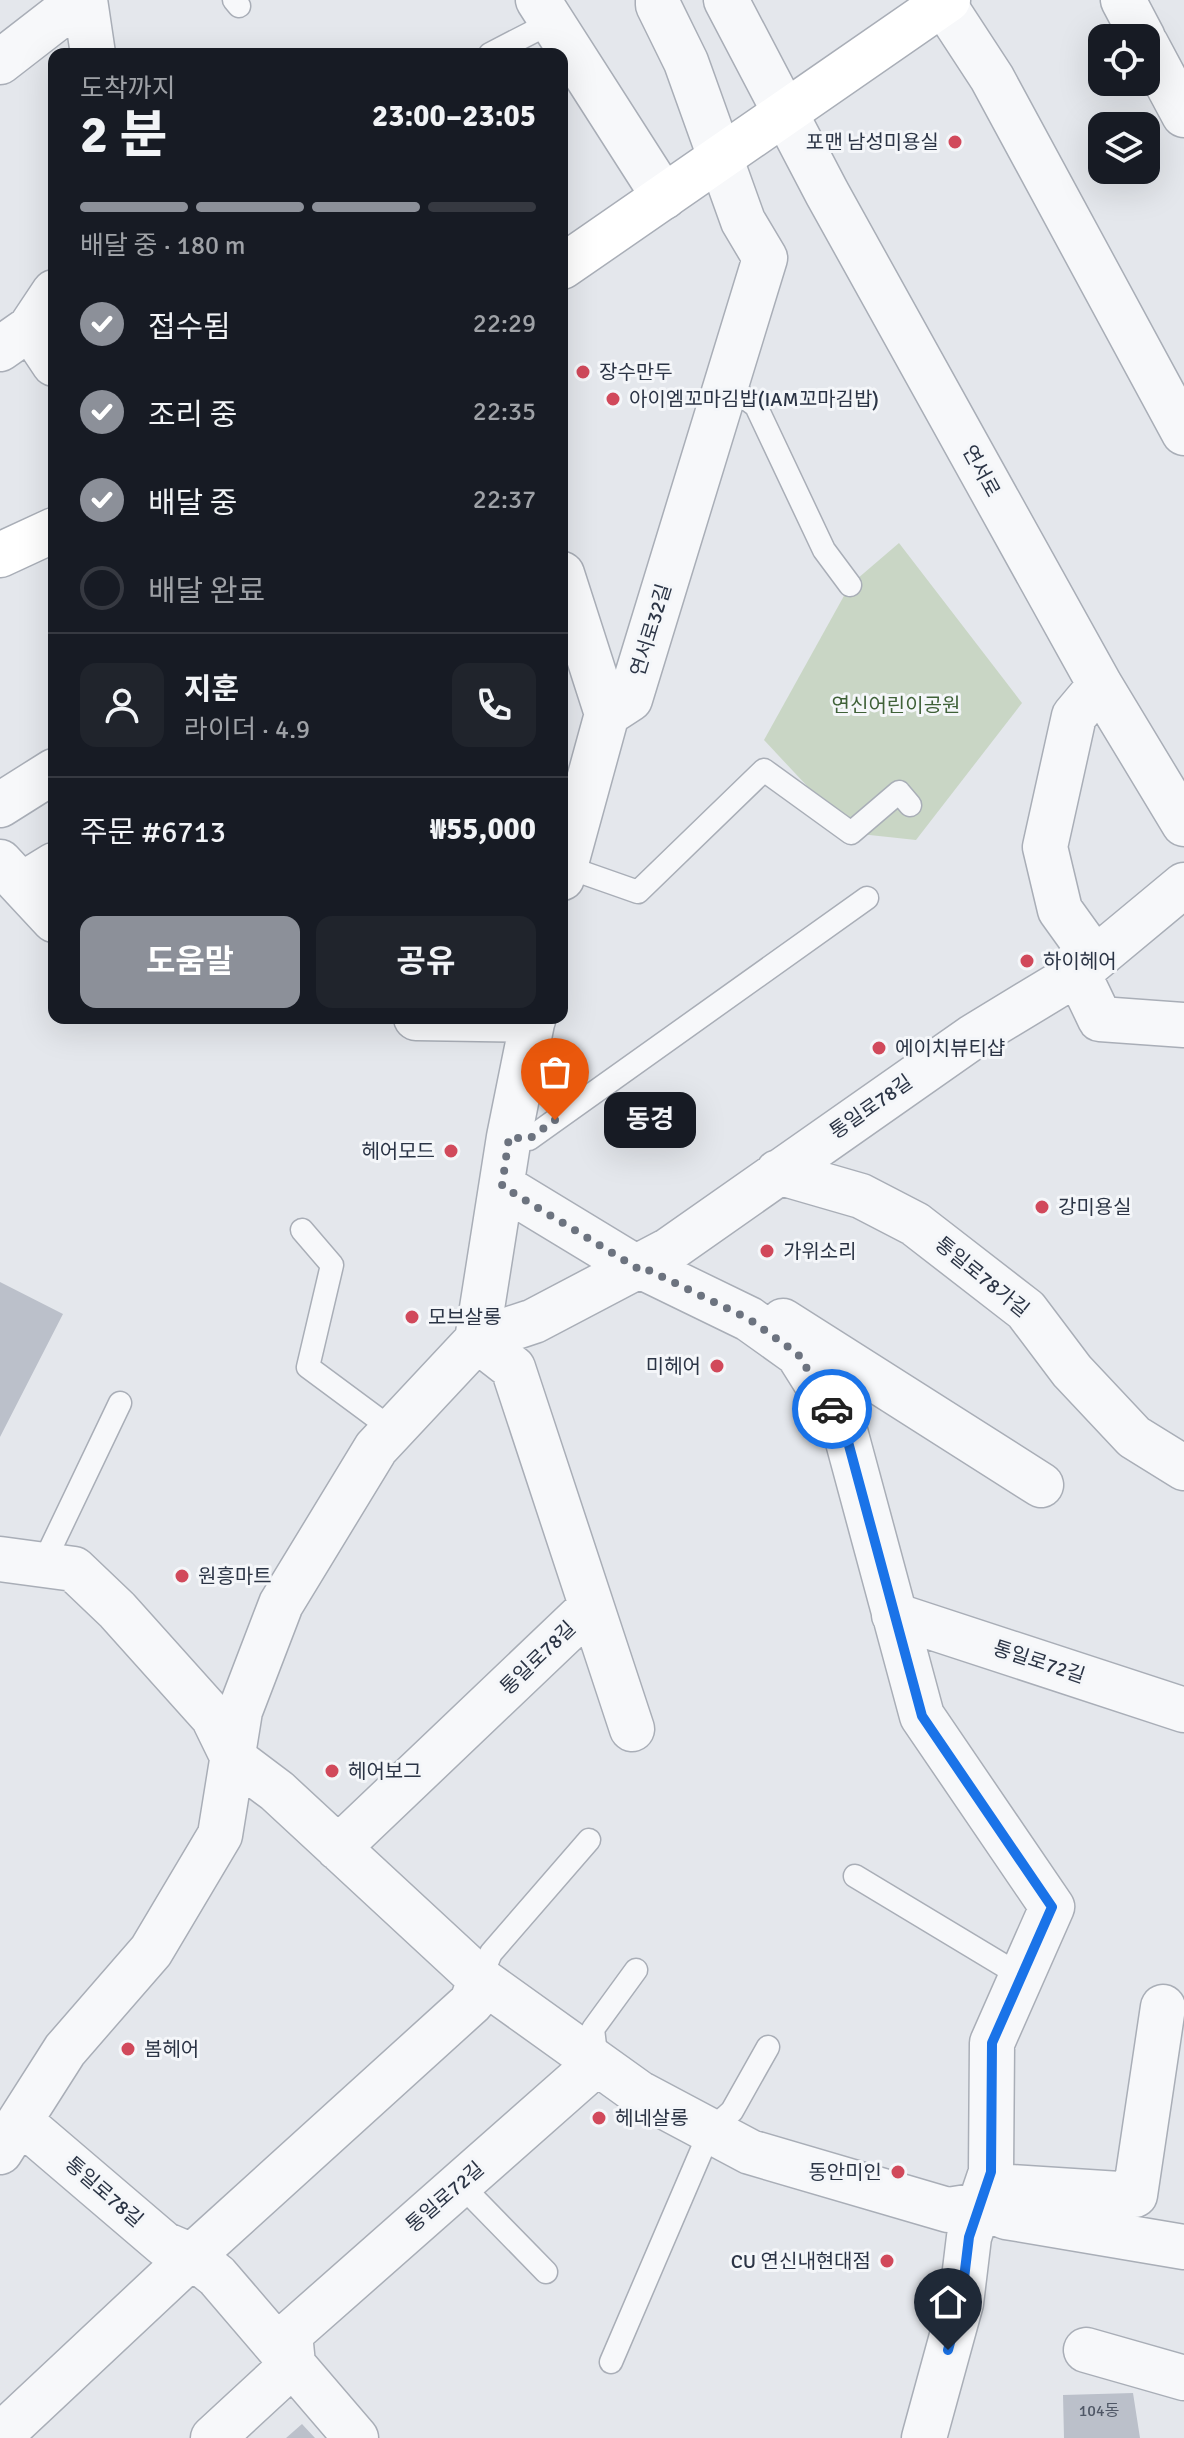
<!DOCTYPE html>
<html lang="ko">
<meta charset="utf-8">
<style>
body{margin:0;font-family:Signika,"Noto Sans KR",sans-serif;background:#20242c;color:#f1f3f6;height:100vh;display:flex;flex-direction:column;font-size:30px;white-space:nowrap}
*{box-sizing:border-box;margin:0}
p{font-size:26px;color:#9ea1a6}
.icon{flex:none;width:44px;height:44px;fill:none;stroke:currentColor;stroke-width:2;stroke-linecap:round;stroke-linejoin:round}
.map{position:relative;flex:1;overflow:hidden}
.drawer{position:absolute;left:48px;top:48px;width:520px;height:976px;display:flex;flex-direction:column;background:#171b24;border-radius:16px;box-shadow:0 8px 32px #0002}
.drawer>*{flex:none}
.controls{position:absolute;left:1088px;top:24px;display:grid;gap:16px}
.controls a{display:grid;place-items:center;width:72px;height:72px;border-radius:16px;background:#171b24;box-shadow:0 8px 32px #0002;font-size:40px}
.pin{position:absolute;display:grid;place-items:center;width:68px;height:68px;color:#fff;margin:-82px -34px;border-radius:50% 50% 50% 0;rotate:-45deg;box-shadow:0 0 8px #0007}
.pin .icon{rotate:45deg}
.courier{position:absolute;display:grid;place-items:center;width:80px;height:80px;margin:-40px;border:6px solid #1a73e8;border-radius:50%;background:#fff;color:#222;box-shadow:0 2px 10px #0007}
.bubble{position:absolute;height:56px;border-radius:16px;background:#171b24;box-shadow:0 8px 32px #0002;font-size:26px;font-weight:700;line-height:56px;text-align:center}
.head em{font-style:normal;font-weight:700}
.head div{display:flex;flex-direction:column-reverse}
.head{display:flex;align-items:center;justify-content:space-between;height:136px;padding:0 32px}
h1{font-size:52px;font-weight:700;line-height:60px}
.bar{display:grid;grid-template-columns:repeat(4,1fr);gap:12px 8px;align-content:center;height:96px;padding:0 32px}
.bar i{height:10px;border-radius:6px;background:#363941}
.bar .active{background:#8c9099}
.bar p{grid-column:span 4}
.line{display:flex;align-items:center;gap:20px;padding:0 32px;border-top:2px solid #363941}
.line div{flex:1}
.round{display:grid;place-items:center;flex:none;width:84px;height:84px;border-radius:16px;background:#20242c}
ol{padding:0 32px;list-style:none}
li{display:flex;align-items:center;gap:24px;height:88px}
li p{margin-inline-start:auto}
li .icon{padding:8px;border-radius:50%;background:#8c9099;color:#fff;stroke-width:4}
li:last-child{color:#9ea1a6}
li i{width:44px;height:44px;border:4px solid #363941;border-radius:50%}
.action{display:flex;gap:16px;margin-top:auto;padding:16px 32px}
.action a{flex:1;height:92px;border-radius:16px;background:#8c9099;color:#fff;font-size:32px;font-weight:700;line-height:92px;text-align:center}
.action a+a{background:#20242c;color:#f1f3f6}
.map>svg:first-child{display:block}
.green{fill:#c9d6c5}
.building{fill:#bbc0ca}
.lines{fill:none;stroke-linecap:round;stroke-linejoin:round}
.lane-casing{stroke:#a9aeb7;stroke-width:25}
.street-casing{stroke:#a9aeb7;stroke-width:47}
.secondary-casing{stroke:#a9aeb7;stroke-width:47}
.lane{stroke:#f7f8fa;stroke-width:22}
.street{stroke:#f7f8fa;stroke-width:44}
.secondary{stroke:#fff;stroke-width:44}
.done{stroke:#6c737f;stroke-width:8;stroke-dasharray:0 14.4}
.route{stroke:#1a73e8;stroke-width:10}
.poi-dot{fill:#d1495b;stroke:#f4f6f9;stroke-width:3}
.labels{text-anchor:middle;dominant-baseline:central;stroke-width:6;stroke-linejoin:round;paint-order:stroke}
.number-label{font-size:16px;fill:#4f5766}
.poi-label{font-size:20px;fill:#2b3445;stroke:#f4f6f9;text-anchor:start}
.street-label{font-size:20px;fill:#2b3445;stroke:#f4f6f9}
.park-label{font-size:20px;fill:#3f6138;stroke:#f4f6f9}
</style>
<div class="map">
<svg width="1184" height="2438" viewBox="0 0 1184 2438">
<rect width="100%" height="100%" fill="#e4e7ec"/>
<path class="green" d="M899,543l123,160 -106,137 -65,-7 -87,-93 86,-155z"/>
<path class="building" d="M0,1282l63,32 -63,123z
M1133,2393l7,45h-76l-1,-43z
M302,2424l13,14h-29z"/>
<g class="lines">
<defs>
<path id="lane" d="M234,0l5,6
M490,54l62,-32
M726,384l30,22 68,144 26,35
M564,866l74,26 126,-122 87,63 48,-41 11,13
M509,1137l20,2 338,-241
M302,1230l30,35 -24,102 85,63
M43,1564l77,-161
M855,1876l166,100
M480,1979l11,-26 98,-113
M597,2062l-4,-33 43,-59
M460,2184l86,88
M611,2362l99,-231 22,-20 36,-64"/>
<path id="street" d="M85,0l8,54
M538,0l126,197
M726,0l101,193 273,492 84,139
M1123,0l20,38
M943,3l49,75 192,355
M1146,44l38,71
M0,62l80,-62
M30,328l24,36
M0,349l30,-21 24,-36
M562,574l45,140
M0,805l54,-34
M0,862l54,58
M562,878l45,-164 23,-15 135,-441 -22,-37 -57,-159 -28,-57v-5
M23,884l31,-19
M1078,973l5,-31 -23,-32 -15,-63 29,-131 26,-31
M1078,973l106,-88
M416,1018l117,2
M533,1018l-24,119 -32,203 36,28 119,361
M778,1172l83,24 54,28 111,86 46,61 62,66 50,31
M502,1186l135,82
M640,1266l109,53 49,35 46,73 78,289 130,191 -60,136 -1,129 -22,65 -8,66 -37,135
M783,1321l258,164
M0,1559l74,10 43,41 96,107 20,41 44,33 203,188 159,114 111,59 198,58 32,-5 26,12 178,30
M894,1615l290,95
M338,1848l253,-241
M20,2121l144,123 28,12 25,20 139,162
M0,2152l65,-102 86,-99 69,-116 20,-124 41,-107 95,-156 101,-108 57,-19 135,-71 305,-214 104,-63 22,46 84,6
M980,2205l31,-18 124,8 28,-188
M1086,2350l98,28
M293,2364l-3,-30 307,-271
M0,2436l192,-180 280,-254 8,-23
M213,2438l80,-74"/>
<path id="secondary" d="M562,267l386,-267
M0,555l54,-25"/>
</defs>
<use href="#lane" class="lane-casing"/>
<use href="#street" class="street-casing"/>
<use href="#secondary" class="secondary-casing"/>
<use href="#lane" class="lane"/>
<use href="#street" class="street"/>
<use href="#secondary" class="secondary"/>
</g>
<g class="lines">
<path class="done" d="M555,1120l-26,19 -20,-2 -7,49 135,82 3,-2 109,53 49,35 34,55"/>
<path class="route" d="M832,1409l12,18 78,289 130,191 -60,136 -1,129 -22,65 -8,66 -13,47"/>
</g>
<g class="poi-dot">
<circle cx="955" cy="142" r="8"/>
<circle cx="583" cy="372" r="8"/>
<circle cx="613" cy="399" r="8"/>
<circle cx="1027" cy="961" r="8"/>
<circle cx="879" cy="1048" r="8"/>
<circle cx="451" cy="1151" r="8"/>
<circle cx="1042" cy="1207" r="8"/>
<circle cx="767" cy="1251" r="8"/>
<circle cx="412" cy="1317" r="8"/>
<circle cx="717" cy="1366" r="8"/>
<circle cx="182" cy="1576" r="8"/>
<circle cx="332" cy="1771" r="8"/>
<circle cx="128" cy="2049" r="8"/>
<circle cx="599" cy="2118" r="8"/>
<circle cx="898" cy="2172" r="8"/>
<circle cx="887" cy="2261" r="8"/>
</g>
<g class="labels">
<g class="number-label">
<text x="1099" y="2411">104동</text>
</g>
<g class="poi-label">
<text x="939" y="142" text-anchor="end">포맨 남성미용실</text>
<text x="599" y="372">장수만두</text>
<text x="629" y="399">아이엠꼬마김밥(IAM꼬마김밥)</text>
<text x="1043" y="961">하이헤어</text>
<text x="895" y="1048">에이치뷰티샵</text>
<text x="435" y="1151" text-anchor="end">헤어모드</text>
<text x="1058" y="1207">강미용실</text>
<text x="783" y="1251">가위소리</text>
<text x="428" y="1317">모브살롱</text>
<text x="701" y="1366" text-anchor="end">미헤어</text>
<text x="198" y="1576">원흥마트</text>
<text x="348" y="1771">헤어보그</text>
<text x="144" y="2049">봄헤어</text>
<text x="615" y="2118">헤네살롱</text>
<text x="882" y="2172" text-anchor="end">동안미인</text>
<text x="871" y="2261" text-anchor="end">CU 연신내현대점</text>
</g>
<g class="street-label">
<text transform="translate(981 471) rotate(61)">연서로</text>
<text transform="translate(651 630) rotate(-73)">연서로32길</text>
<text transform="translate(871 1107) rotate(-35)">통일로78길</text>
<text transform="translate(982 1277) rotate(39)">통일로78가길</text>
<text transform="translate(538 1658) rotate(-44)">통일로78길</text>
<text transform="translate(1039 1662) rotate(18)">통일로72길</text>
<text transform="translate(104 2192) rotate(41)">통일로78길</text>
<text transform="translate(445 2197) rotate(-41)">통일로72길</text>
</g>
<g class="park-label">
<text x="896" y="705">연신어린이공원</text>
</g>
</g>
</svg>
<div class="controls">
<a><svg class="icon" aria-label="locate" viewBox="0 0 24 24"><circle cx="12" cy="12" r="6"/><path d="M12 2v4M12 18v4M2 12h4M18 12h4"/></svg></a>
<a><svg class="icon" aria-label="layers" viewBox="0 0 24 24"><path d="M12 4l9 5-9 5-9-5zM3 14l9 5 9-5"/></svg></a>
</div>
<div class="pin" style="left:555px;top:1120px;background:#ea580c"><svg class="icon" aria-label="bag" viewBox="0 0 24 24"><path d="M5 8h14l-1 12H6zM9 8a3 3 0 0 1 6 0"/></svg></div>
<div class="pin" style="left:948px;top:2350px;background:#1f2937"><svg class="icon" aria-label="home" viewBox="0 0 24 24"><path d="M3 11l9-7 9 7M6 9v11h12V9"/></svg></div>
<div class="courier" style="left:832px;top:1409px"><svg class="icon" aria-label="car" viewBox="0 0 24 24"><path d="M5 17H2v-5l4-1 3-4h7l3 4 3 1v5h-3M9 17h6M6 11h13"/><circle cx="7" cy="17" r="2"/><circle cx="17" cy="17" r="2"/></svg></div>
<div class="bubble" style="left:604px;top:1092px;width:92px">동경</div>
<section class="drawer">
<div class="head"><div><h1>2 분</h1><p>도착까지</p></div><em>23:00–23:05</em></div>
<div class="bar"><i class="active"></i><i class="active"></i><i class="active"></i><i></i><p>배달 중 · 180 m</p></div>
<ol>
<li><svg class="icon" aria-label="check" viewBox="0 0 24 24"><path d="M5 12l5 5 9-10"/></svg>접수됨<p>22:29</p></li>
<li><svg class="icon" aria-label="check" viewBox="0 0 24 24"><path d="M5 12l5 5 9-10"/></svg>조리 중<p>22:35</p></li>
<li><svg class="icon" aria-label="check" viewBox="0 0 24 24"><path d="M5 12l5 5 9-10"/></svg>배달 중<p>22:37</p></li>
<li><i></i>배달 완료</li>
</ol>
<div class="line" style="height:144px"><a class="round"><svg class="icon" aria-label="person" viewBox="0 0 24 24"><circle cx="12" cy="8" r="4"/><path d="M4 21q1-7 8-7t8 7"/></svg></a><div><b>지훈</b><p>라이더 · 4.9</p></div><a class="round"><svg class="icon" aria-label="phone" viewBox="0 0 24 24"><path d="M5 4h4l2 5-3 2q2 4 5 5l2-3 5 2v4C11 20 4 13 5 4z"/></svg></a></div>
<div class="line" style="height:104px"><div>주문 #6713</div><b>₩55,000</b></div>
<div class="action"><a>도움말</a><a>공유</a></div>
</section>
</div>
